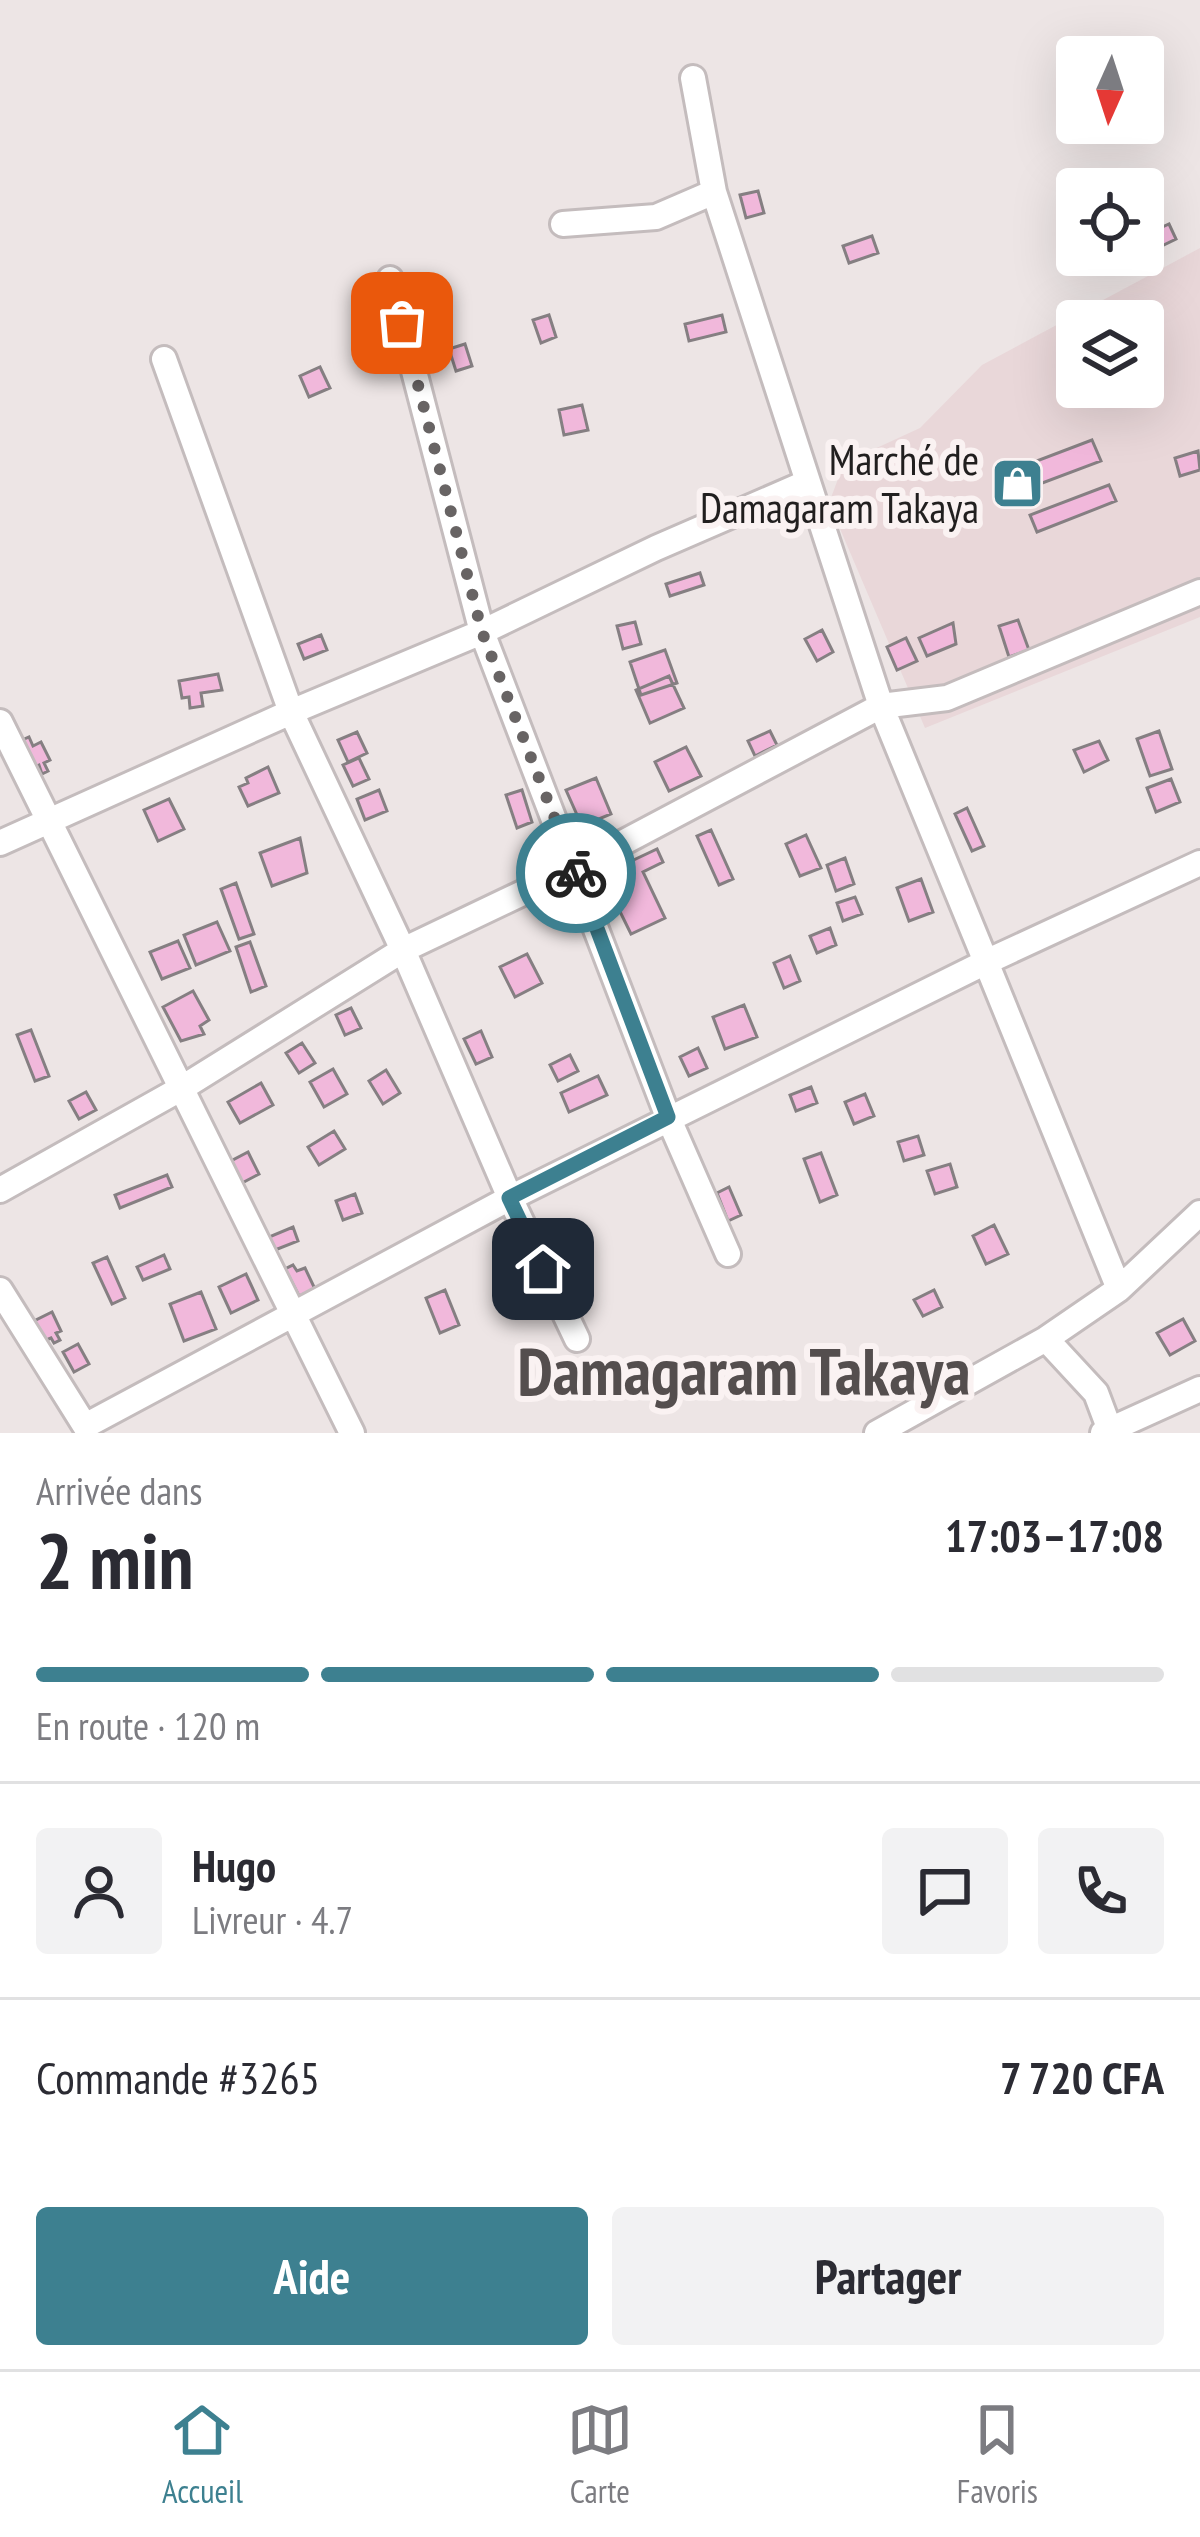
<!DOCTYPE html>
<html lang="fr">
<meta charset="utf-8">
<style>
body{margin:0;font-family:"PT Sans Narrow",sans-serif;background:#f2f2f3;color:#2b2b33;height:100vh;display:flex;flex-direction:column;font-size:45px;white-space:nowrap}
*{box-sizing:border-box;margin:0}
p{font-size:39px;color:#7c7c81}
.icon{flex:none;width:66px;height:66px;fill:none;stroke:currentColor;stroke-width:2;stroke-linecap:round;stroke-linejoin:round}
.map{position:relative;height:1433px;overflow:hidden}
.drawer{display:flex;flex-direction:column;background:#fff;flex:1}
.drawer>*{flex:none}
.needle{width:78px;rotate:183deg}
.fabs{position:absolute;left:1056px;top:36px;display:grid;gap:24px}
.fabs a{display:grid;place-items:center;width:108px;height:108px;border-radius:12px;background:#fff;box-shadow:0 12px 48px #0002;font-size:60px}
.pin{position:absolute;display:grid;place-items:center;width:102px;height:102px;color:#fff;margin:-51px;border-radius:24px;box-shadow:0 6px 18px #0006}
.courier{position:absolute;display:grid;place-items:center;width:120px;height:120px;margin:-60px;border:9px solid #3d8090;border-radius:50%;background:#fff;color:#222;box-shadow:0 3px 15px #0007}
.overview em{font-style:normal;font-weight:800}
.overview div{display:flex;flex-direction:column-reverse}
.overview{display:flex;align-items:center;justify-content:space-between;height:204px;padding:0 36px}
h1{font-size:78px;font-weight:800;line-height:90px}
.bar{display:grid;grid-template-columns:repeat(4,1fr);gap:18px 12px;align-content:center;height:144px;padding:0 36px}
.bar i{height:15px;border-radius:9px;background:#e1e1e2}
.bar .on{background:#3d8090}
.bar p{grid-column:span 4}
.line{display:flex;align-items:center;gap:30px;padding:0 36px;border-top:3px solid #e1e1e2}
.line div{flex:1}
.round{display:grid;place-items:center;flex:none;width:126px;height:126px;border-radius:12px;background:#f2f2f3}
.primary-button{display:flex;gap:24px;margin-top:auto;padding:24px 36px}
.primary-button a{flex:1;height:138px;border-radius:12px;background:#3d8090;color:#fff;font-size:48px;font-weight:800;line-height:138px;text-align:center}
.primary-button a+a{background:#f2f2f3;color:#2b2b33}
.menu{display:flex;justify-content:space-around;align-items:center;height:168px;border-top:3px solid #e1e1e2;background:#fff;font-size:33px;color:#7c7c81}
.menu a{display:grid;justify-items:center;gap:6px}
.menu .on{color:#3d8090}
.map>svg:first-child{display:block}
.built{fill:#e9d7d9;fill-rule:evenodd}
.building{fill:#f1b8db;stroke:#857f82;stroke-width:3}
.lines{fill:none;stroke-linecap:round;stroke-linejoin:round}
.minor-casing{stroke:#c4bcbd;stroke-width:30}
.minor{stroke:#fff;stroke-width:24}
.done{stroke:#686464;stroke-width:12;stroke-dasharray:0 21.6}
.route{stroke:#3d8090;stroke-width:15}
.labels{text-anchor:middle;dominant-baseline:central;stroke-width:12;stroke-linejoin:round;paint-order:stroke}
.poi-label{font-size:42px;fill:#211f1f;stroke:#faf2f2;text-anchor:end}
.town-label{font-size:66px;font-weight:bold;fill:#544e4e;stroke:#faf2f2}
</style>
<div class="map">
<svg width="1200" height="1433" viewBox="0 0 1200 1433">
<rect width="100%" height="100%" fill="#ede5e5"/>
<path class="built" d="M1200,248v369l-275,111 -96,-225 15,-40 76,-35 62,-63zM1077,321h66v66h-66z"/>
<path class="building" d="M758,191l6,22 -18,5 -6,-23z
M1169,224l7,15 -33,16v-19z
M872,236l6,17 -29,10 -6,-17z
M549,315l7,22 -15,6 -8,-23z
M722,315l4,17 -37,9 -4,-17z
M465,344l7,22 -16,5 -7,-22z
M320,367l10,21 -21,9 -9,-21z
M582,405l6,25 -24,5 -5,-25z
M1092,440l9,21 -80,30 -8,-21z
M1198,451l2,19 -20,6 -5,-18z
M1109,485l7,16 -79,31 -7,-17z
M700,573l4,12 -34,11 -4,-12z
M1018,620l11,30 -20,7 -10,-31z
M635,622l6,22 -18,5 -6,-23z
M953,623l3,21 -29,12 -8,-18z
M822,630l11,22 -16,9 -12,-22z
M321,635l6,15 -23,9 -6,-15z
M906,638l11,23 -20,9 -10,-23z
M665,650l12,33 -36,12 -11,-33z
M218,674l4,16 -21,3 2,13 -13,2 -1,-11 -7,1 -3,-17z
M669,676l15,32 -34,15 -14,-33z
M770,731l7,14 -22,11 -7,-15z
M1159,731l13,38 -22,7 -13,-37z
M357,732l10,21 -19,9 -10,-22z
M29,737l4,9 8,-4 9,18 -6,3 4,8 -6,3 -3,-9 -6,3 -13,-27z
M1099,741l9,19 -24,12 -10,-22z
M686,747l15,29 -32,15 -14,-29z
M359,758l10,21 -16,7 -10,-21z
M268,767l11,26 -31,13 -9,-19 9,-4 -2,-5z
M596,778l15,36 -29,12 -16,-36z
M1171,779l9,23 -24,10 -9,-24z
M379,790l8,21 -22,9 -8,-21z
M522,790l10,32 -15,6 -11,-33z
M169,799l15,30 -26,12 -14,-31z
M967,808l17,38 -12,5 -17,-37z
M711,830l22,49 -14,6 -22,-49z
M806,835l15,33 -21,8 -14,-32z
M300,838l7,35 -35,13 -12,-33z
M657,849l6,13 -20,10 22,46 -34,16 -29,-59z
M845,858l9,26 -18,7 -9,-26z
M921,879l12,33 -24,9 -12,-33z
M236,883l18,51 -15,5 -18,-50z
M855,897l7,17 -19,7 -6,-18z
M217,922l13,29 -34,14 -12,-30z
M830,928l6,17 -19,8 -7,-17z
M178,941l12,27 -28,11 -12,-27z
M250,942l16,44 -15,6 -15,-45z
M527,954l15,29 -27,14 -15,-30z
M790,956l10,25 -16,7 -10,-25z
M193,991l16,29 -9,6 4,8 -23,7 -18,-34z
M744,1005l13,32 -32,12 -12,-32z
M351,1008l10,20 -16,7 -9,-20z
M31,1030l18,46 -14,5 -18,-46z
M481,1031l11,26 -16,7 -12,-25z
M302,1043l13,20 -16,10 -13,-20z
M698,1048l9,20 -18,8 -9,-19z
M570,1055l8,16 -20,10 -8,-16z
M333,1069l14,25 -23,13 -14,-25z
M386,1070l14,23 -17,11 -14,-23z
M598,1076l9,19 -38,17 -8,-19z
M261,1083l12,22 -33,18 -12,-21z
M811,1087l6,16 -21,8 -6,-16z
M86,1092l10,18 -17,9 -10,-18z
M865,1094l9,22 -20,8 -9,-22z
M334,1131l11,18 -26,16 -11,-18z
M918,1136l6,19 -20,6 -6,-19z
M248,1152l11,22 -17,9 -11,-22z
M821,1153l16,42 -17,7 -16,-43z
M950,1164l7,23 -22,7 -8,-23z
M167,1175l5,12 -52,21 -5,-13z
M729,1187l12,28 -13,6 -11,-28z
M355,1194l7,19 -19,7 -7,-19z
M994,1225l14,29 -22,10 -13,-28z
M293,1227l5,14 -23,9 -6,-13z
M164,1255l6,14 -27,11 -6,-13z
M107,1257l18,41 -13,6 -19,-41z
M293,1265l4,6 8,-3 10,21 -16,7 -14,-27z
M246,1274l12,26 -27,13 -12,-26z
M445,1290l14,35 -19,8 -14,-35z
M934,1290l8,17 -19,9 -9,-16z
M201,1292l15,37 -32,12 -14,-37z
M52,1312l9,19 -5,2 4,7 -6,3 -3,-5 -7,3 -10,-20z
M1183,1319l12,22 -25,14 -13,-22z
M78,1344l11,20 -15,8 -11,-20z"/>
<g class="lines">
<defs>
<path id="minor" d="M693,78l21,114 94,290
M563,224l93,-7 58,-25
M390,279l92,353 186,485 60,137
M164,359l127,353 112,238 107,248 67,141
M0,722l352,711
M0,843l291,-131 191,-80 174,-84 152,-66 73,224 105,256 -476,236 -425,228 -85,-136
M0,1190l182,-102 221,-138 172,-82 306,-162 66,-8 253,-106
M1119,1289l81,-76
M1046,1339l50,54 15,40
M877,1433l169,-94 73,-50 -133,-327 214,-99
M1103,1433l97,-44"/>
</defs>
<use href="#minor" class="minor-casing"/>
<use href="#minor" class="minor"/>
</g>
<g class="lines">
<path class="done" d="M402,323l80,309 94,241"/>
<path class="route" d="M543,1269l-34,-71 159,-81 -92,-244"/>
</g>
<defs>
<symbol id="shop-square" viewBox="-11 -11 22 22"><rect x="-9" y="-9" width="18" height="18" rx="4" fill="#3d8090" stroke="#faf2f2"/><path d="M-5-2.5h2.3a2.7 3.5 0 0 1 5.4 0H5L5.5 6h-11ZM-1.5-2.5h3a1.5 2.3 0 0 0-3 0Z" fill="#fff"/></symbol>
</defs>
<g fill-rule="evenodd">
<use href="#shop-square" x="988" y="454" width="59" height="59"/>
</g>
<g class="labels">
<g class="poi-label">
<text x="979" y="459">Marché de<tspan x="979" dy="48">Damagaram Takaya</tspan></text>
</g>
<g class="town-label">
<text x="744" y="1370">Damagaram Takaya</text>
</g>
</g>
</svg>
<div class="fabs">
<a><svg class="needle" viewBox="-14 -14 28 28"><path d="M0-13l5 13h-10z" fill="#e53935"/><path d="M0 13l5-13h-10z" fill="#7c7c81"/></svg></a>
<a><svg class="icon" aria-label="locate" viewBox="0 0 24 24"><circle cx="12" cy="12" r="6"/><path d="M12 2v4M12 18v4M2 12h4M18 12h4"/></svg></a>
<a><svg class="icon" aria-label="layers" viewBox="0 0 24 24"><path d="M12 4l9 5-9 5-9-5zM3 14l9 5 9-5"/></svg></a>
</div>
<div class="pin" style="left:402px;top:323px;background:#ea580c"><svg class="icon" aria-label="bag" viewBox="0 0 24 24"><path d="M5 8h14l-1 12H6zM9 8a3 3 0 0 1 6 0"/></svg></div>
<div class="pin" style="left:543px;top:1269px;background:#1f2937"><svg class="icon" aria-label="home" viewBox="0 0 24 24"><path d="M3 11l9-7 9 7M6 9v11h12V9"/></svg></div>
<div class="courier" style="left:576px;top:873px"><svg class="icon" aria-label="bike" viewBox="0 0 24 24"><circle cx="6" cy="16" r="4"/><circle cx="18" cy="16" r="4"/><path d="M6 16l4-8h5l3 8M10 8l3 8H6M13 5h3"/></svg></div>
</div>
<section class="drawer">
<div class="overview"><div><h1>2 min</h1><p>Arrivée dans</p></div><em>17:03–17:08</em></div>
<div class="bar"><i class="on"></i><i class="on"></i><i class="on"></i><i></i><p>En route · 120 m</p></div>
<div class="line" style="height:216px"><a class="round"><svg class="icon" aria-label="person" viewBox="0 0 24 24"><circle cx="12" cy="8" r="4"/><path d="M4 21q1-7 8-7t8 7"/></svg></a><div><b>Hugo</b><p>Livreur · 4.7</p></div><a class="round"><svg class="icon" aria-label="chat" viewBox="0 0 24 24"><path d="M4 5h16v11H9l-5 4z"/></svg></a><a class="round"><svg class="icon" aria-label="phone" viewBox="0 0 24 24"><path d="M5 4h4l2 5-3 2q2 4 5 5l2-3 5 2v4C11 20 4 13 5 4z"/></svg></a></div>
<div class="line" style="height:156px"><div>Commande #3265</div><b>7 720 CFA</b></div>
<div class="primary-button"><a>Aide</a><a>Partager</a></div>
</section>
<nav class="menu">
<a class="on"><svg class="icon" aria-label="home" viewBox="0 0 24 24"><path d="M3 11l9-7 9 7M6 9v11h12V9"/></svg>Accueil</a>
<a><svg class="icon" aria-label="map" viewBox="0 0 24 24"><path d="M3 6l6-2 6 2 6-2v14l-6 2-6-2-6 2zM9 4v14M15 6v14"/></svg>Carte</a>
<a><svg class="icon" aria-label="saved" viewBox="0 0 24 24"><path d="M7 4h10v16l-5-4-5 4z"/></svg>Favoris</a>
</nav>
